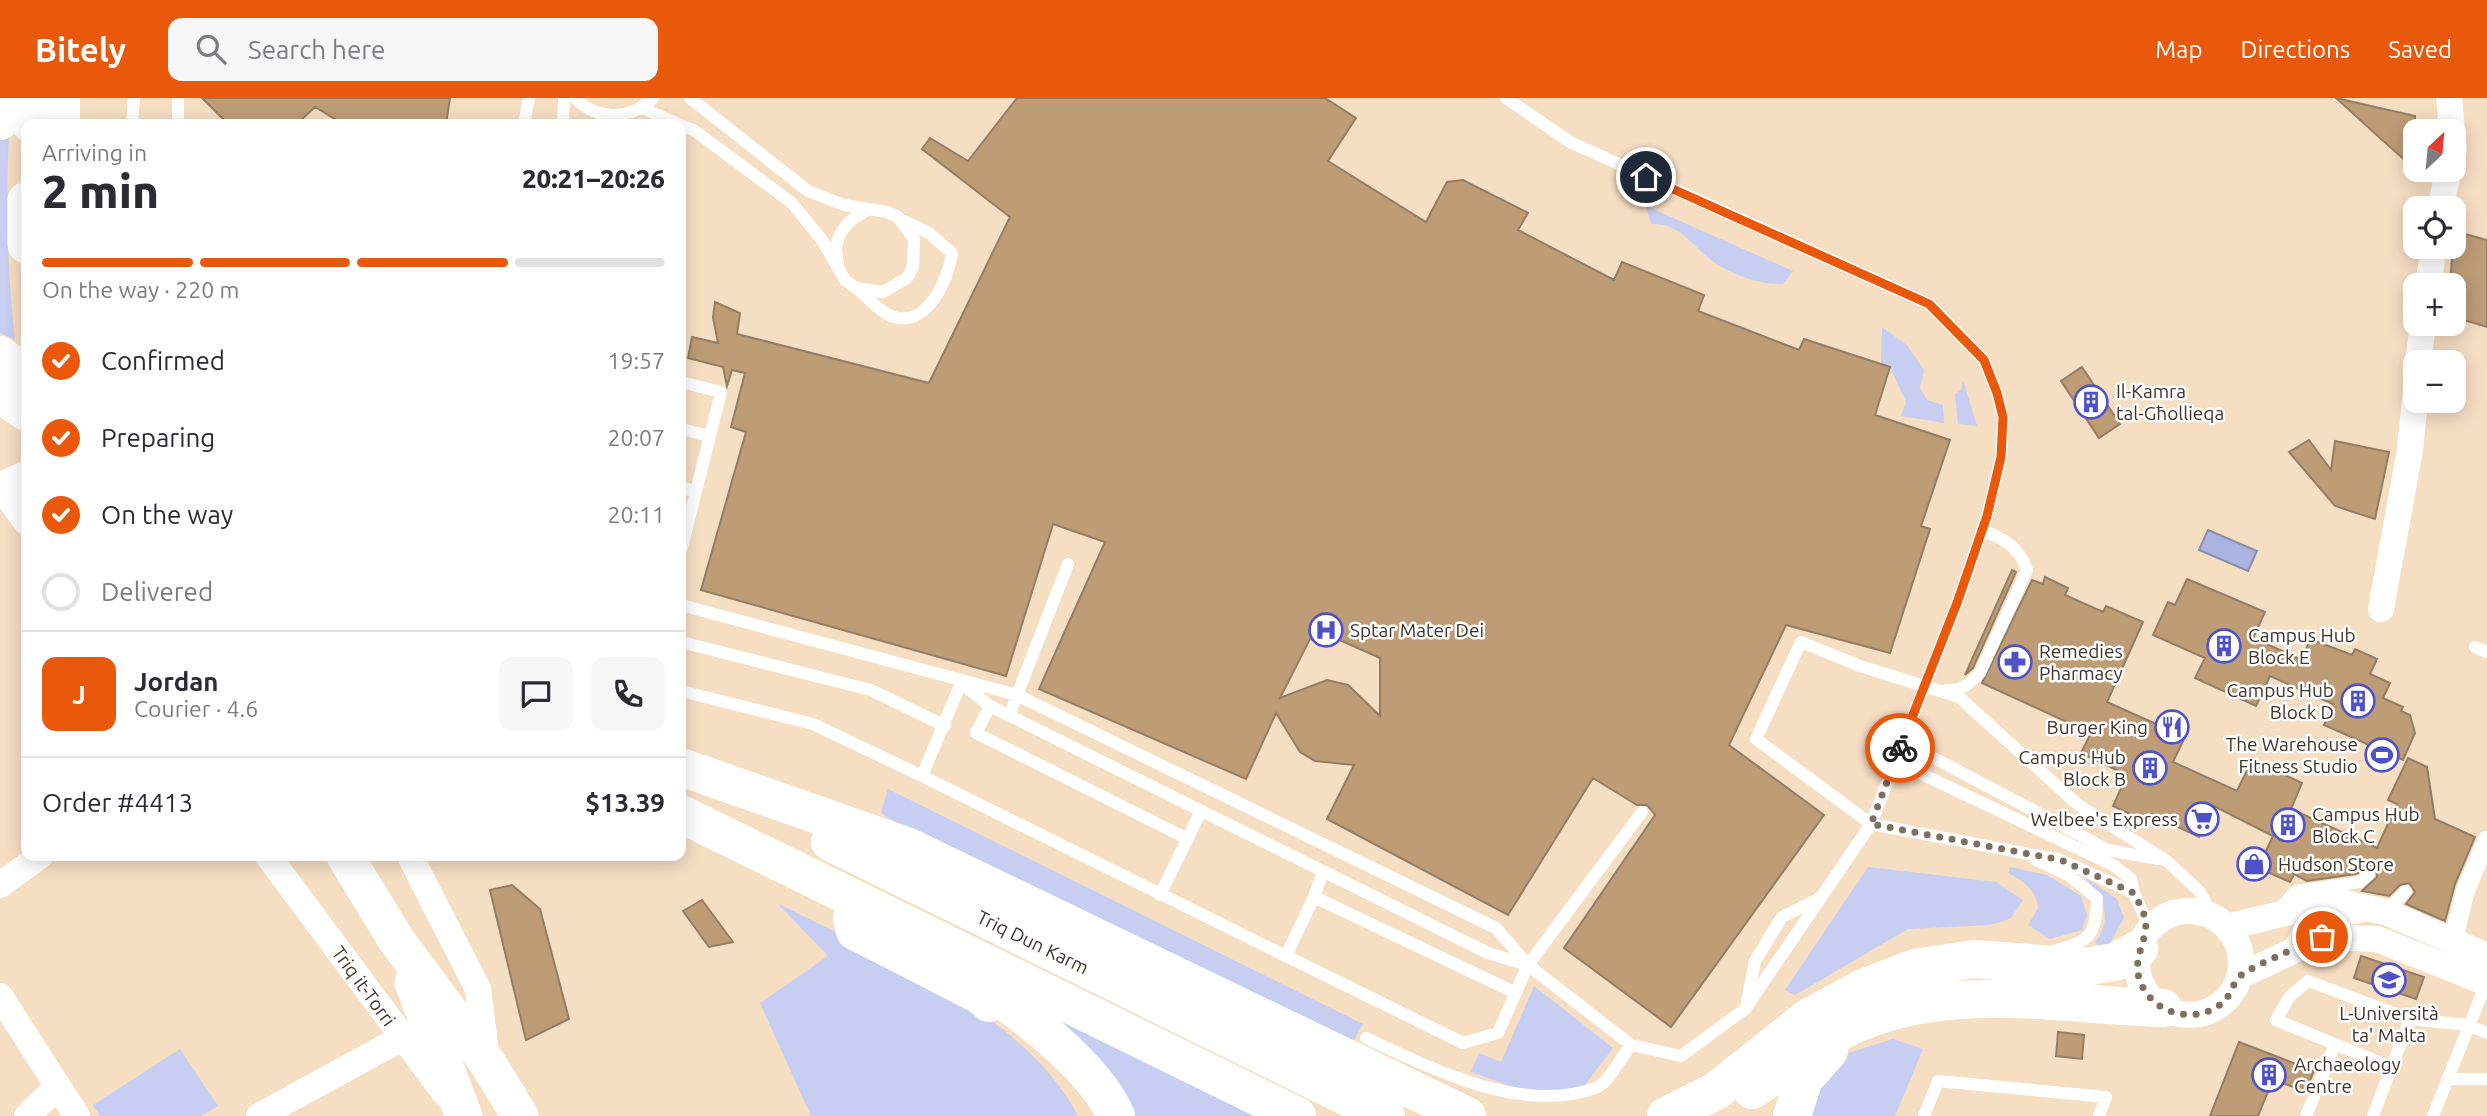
<!DOCTYPE html>
<meta charset="utf-8">
<style>
body{margin:0;font-family:Ubuntu,sans-serif;background:#f7f7f7;color:#2b2b33;height:100vh;display:flex;flex-direction:column;font-size:26px;white-space:nowrap}
*{box-sizing:border-box;margin:0}
p{font-size:23px;color:#7c7c81}
.icon{flex:none;width:38px;height:38px;fill:none;stroke:currentColor;stroke-width:2;stroke-linecap:round;stroke-linejoin:round}
.map{position:relative;flex:1;overflow:hidden}
.panel{position:absolute;left:21px;top:21px;width:665px;height:742px;display:flex;flex-direction:column;background:#fff;border-radius:14px;box-shadow:0 4px 18px #0003}
.panel>*{flex:none}
.needle{width:46px;rotate:26deg}
.fabs{position:absolute;left:2403px;top:21px;display:grid;gap:14px}
.fabs a{display:grid;place-items:center;width:63px;height:63px;border-radius:14px;background:#fff;box-shadow:0 4px 18px #0003;font-size:35px}
.pin{position:absolute;display:grid;place-items:center;width:60px;height:60px;color:#fff;margin:-30px;border:4px solid #fff;border-radius:50%;box-shadow:0 2px 7px #0007}
.courier{position:absolute;display:grid;place-items:center;width:70px;height:70px;margin:-35px;border:5px solid #ea580c;border-radius:50%;background:#fff;color:#222;box-shadow:0 2px 9px #0007}
.head em{font-style:normal;font-weight:800}
.head div{display:flex;flex-direction:column-reverse}
.head{display:flex;align-items:center;justify-content:space-between;height:119px;padding:0 21px}
h1{font-size:46px;font-weight:800;line-height:52px}
.bar{display:grid;grid-template-columns:repeat(4,1fr);gap:10px 7px;align-content:center;height:84px;padding:0 21px}
.bar i{height:9px;border-radius:5px;background:#e1e1e2}
.bar .selected{background:#ea580c}
.bar p{grid-column:span 4}
.line{display:flex;align-items:center;gap:18px;padding:0 21px;border-top:2px solid #e1e1e2}
.line div{flex:1}
.round{display:grid;place-items:center;flex:none;width:74px;height:74px;border-radius:14px;background:#f7f7f7}
ol{padding:0 21px;list-style:none}
li{display:flex;align-items:center;gap:21px;height:77px}
li p{margin-inline-start:auto}
li .icon{padding:7px;border-radius:50%;background:#ea580c;color:#fff;stroke-width:4}
li:last-child{color:#7c7c81}
li i{width:38px;height:38px;border:4px solid #e1e1e2;border-radius:50%}
header{display:flex;align-items:center;gap:42px;box-sizing:border-box;height:98px;padding:0 35px;background:#ea580c;color:#fff}
header strong{font-size:33px}
nav{display:flex;gap:38px;margin-inline-start:auto;font-size:24px}
.search{width:490px;height:63px;background:#f7f7f7;display:flex;align-items:center;gap:18px;box-sizing:border-box;padding:0 24px;border-radius:14px;color:#7c7c81;font-size:26px}
.map>svg:first-child{display:block}
.green{fill:#c7cef1}
.water{fill:#abb3e1;stroke:#8a8daa;stroke-width:2}
.building{fill:#be9c76;stroke:#937e65;stroke-width:2;fill-rule:evenodd}
.lines{fill:none;stroke-linecap:round;stroke-linejoin:round}
.service{stroke:#fff;stroke-width:12}
.pedestrian{stroke:#fff;stroke-width:19}
.minor{stroke:#fff;stroke-width:26}
.secondary{stroke:#fff;stroke-width:37}
.trunk{stroke:#fff;stroke-width:38}
.done{stroke:#7e7060;stroke-width:7;stroke-dasharray:0 12.6}
.route{stroke:#ea580c;stroke-width:9}
.labels{text-anchor:middle;dominant-baseline:central;stroke-width:5;stroke-linejoin:round;paint-order:stroke}
.poi-label{font-size:19px;fill:#3e352a;stroke:#fff;text-anchor:start}
.street-label{font-size:19px;fill:#3e352a;stroke:#fff}
</style>
<header>
<strong>Bitely</strong>
<div class="search"><svg class="icon" aria-label="search" viewBox="0 0 24 24"><circle cx="10" cy="10" r="6"/><path d="M15 15l6 6"/></svg>Search here</div>
<nav><a>Map</a><a>Directions</a><a>Saved</a></nav>
</header>
<div class="map">
<svg width="2487" height="1018" viewBox="0 0 2487 1018">
<rect width="100%" height="100%" fill="#f6dec3"/>
<path class="green" d="M10,10c-4,79 -4,154 5,232l-15,-7v-194z
M1646,108l147,65 -10,13c-21,1 -44,-7 -63,-18 -24,-13 -37,-44 -69,-42z
M1882,229l25,18 17,25 -4,18 7,12 16,5 1,18 -43,-7 5,-14 -16,-35 -9,-4z
M1963,282l14,46 -19,-2 -3,-30 6,-4z
M888,691l475,235 -12,21 -443,-215 -27,-17z
M1868,769l128,15 27,18 -13,19 -21,6 -81,4 -113,66 -10,-5z
M2010,769l37,8 34,21 6,19 -5,15 -32,9 -22,-14 10,-17c-2,-19 -14,-26 -30,-35z
M2085,779l32,22 7,19 -14,25 -9,3 -6,-3c19,-28 8,-42 -10,-66z
M777,805c100,51 248,110 301,213h-267l-51,-113 68,-47z
M1534,888l79,62 -32,42h-59l-51,-18 8,-19 22,9z
M1030,905l229,113h-133z
M1893,941l30,10 -28,67h-97l31,-57z
M180,951l38,57 -17,10h-101l-7,-11z"/>
<path class="water" d="M2208,432l49,21 -9,20 -49,-21z"/>
<path class="building" d="M202,0h248l-4,26h-103l-28,-17 -18,17h-69z
M1017,0h308l31,20 -28,43 98,61 21,-40 16,-2 65,33 -10,17 96,50 8,-18 82,33 -6,16 101,39 5,-11 86,28 -15,48 75,25 -29,86 9,3 -40,124 -104,-28 -57,120 95,70 -153,212 -107,-79 91,-133 -8,-10h-10l-44,-27 -85,137 -181,-96 27,-54 -39,-4 -15,-9 -24,-39 -30,66 -207,-90 66,-147 -52,-18 -47,152 -305,-86 45,-158 -15,-5 14,-54 -13,-3 -5,16 -4,-19 -35,-9 4,-21 26,6 -5,-26 2,-15 25,11 -3,21 192,49 81,-166 -88,-68 8,-11 38,23zM1315,531l65,29v58l-32,-31 -21,-5 -47,18z
M2336,0l79,18v53l-35,-31z
M2454,133l33,9v87l-33,-10v-32h-4z
M2082,269l38,57 -21,14 -38,-57z
M2309,342l22,30 4,-29 54,11 -14,67 -40,-13 -46,-54z
M2012,472l4,2 -43,96 -8,7z
M2045,479l23,11 -3,7 38,17 3,-6 37,16 -36,80 78,35 -12,25 64,29 15,-31 50,23 -11,26 86,39 20,-44 -9,-4 20,-42 19,9 8,52 40,18 -20,47 -10,37 -39,-17 9,-12 -6,-9 -9,2 -11,11 -27,-5 15,-14 -1,-8 -5,-3 -15,8 -49,7 -13,-7 -4,8 -32,-14 15,-32 -59,-30 -15,31 -48,-23 -4,8 -34,-16 14,-31 -46,-22 10,-20 -109,-50 50,-103 11,4z
M2187,481l78,33 -12,26 49,22 8,-21 42,16 3,-6 22,10 -7,15 20,9 -7,15 20,9 -2,4 9,4 5,18 -12,27 -79,-35 9,-21 -63,-28 -14,30 -61,-28 10,-20 -52,-23 15,-33 7,3z
M512,787l28,24 29,110 -43,21 -36,-150z
M702,802l31,42 -24,5 -26,-36z
M2361,858l63,21 -8,22 -62,-21z
M2058,934l26,3 -2,24 -26,-3z
M2239,944l75,29 -9,21 -32,-13 -15,37h-48z"/>
<g class="lines">
<path class="service" d="M178,0v26
M575,0c22,23 56,22 78,0
M642,10l37,16
M132,26l2,-26
M524,26l5,-26
M563,26l1,-26
M681,27l14,6 97,72 30,37 23,40 11,8 27,4 24,-14 6,-11 1,-28 -16,-22 -11,-5 -43,-7 -36,-14 -118,-93
M838,165c-7,-24 7,-42 28,-52
M860,193c9,8 20,21 31,25 35,14 57,-35 61,-63l-23,-20 -25,-12
M681,284l40,10 -40,159
M681,331l28,7
M681,390l15,3
M681,507l336,90 479,233 32,37 103,80 50,11 64,-47 126,-185 86,-221 30,-87 14,-59 2,-40 -6,-24 -13,-33 -55,-56 -359,-162 -64,-44
M681,544l190,48 74,36
M2475,549l12,5
M965,588l25,20 498,247 40,12
M1946,592c16,1 23,-6 34,-17l47,-103c-8,-24 -23,-31 -45,-40
M681,593l132,33 109,52 39,-93
M990,608l-14,27 212,106
M1009,618l59,-152
M1915,650l193,102 50,9
M1909,670l204,97 18,14 3,14
M922,678l364,180
M2036,762l32,15 29,23c-1,40 -8,43 -44,53
M1160,797l41,-84
M1314,799l9,-25
M2279,812l16,-19 65,-9 9,-8
M2142,841l4,-19 -12,-27 -73,-33 -190,-36 -115,-85 45,-97 59,24 99,31 118,107 90,57 33,31 13,24
M2289,850l10,-20 87,-16 20,-21
M1516,895l-202,-96 -28,59 177,87 35,-10 30,-68 114,-153
M1747,904l8,-41 27,-44 38,-19
M1366,940c66,31 159,78 232,49 13,-8 23,-30 33,-42
M2391,969l-115,-47 14,-24 18,-15 102,38 57,6 20,8
M2447,981h40
M1924,1018l14,-35 168,16 -7,19
M2306,1018l29,-72
M2373,1018l37,-97
M2433,1018l54,-135"/>
<path class="pedestrian" d="M2456,830l10,-39 21,-49"/>
<path class="minor" d="M2449,0l5,51
M2440,110l9,-38
M2428,187l6,-38
M2418,264l5,-38
M0,388l26,36
M2381,511l29,-159 5,-51
M268,758l178,239
M410,758l68,133 9,72
M0,787l40,-29
M2137 865a52 52 0 1 1 104 0a52 52 0 1 1-104 0Z
M2227,829l108,-26 51,11 101,44
M2240,878l82,-39 55,2 110,44
M0,898l77,120
M27,1018l31,-30
M259,1018l143,-78"/>
<path class="secondary" d="M30,26l1,-26
M26,102v45
M345,758l52,85 90,121 33,54
M413,885l51,133"/>
<path class="trunk" d="M61,0v26
M0,23l5,-23
M0,257l26,19
M0,296l26,18
M4,392l22,-10
M681,669l228,80 558,269
M681,716l616,302
M830,744l556,274
M852,820l3,13 125,64 9,8
M971,883c47,26 124,86 145,135
M1752,992c36,-22 68,-52 108,-68 97,-40 201,-17 303,-14
M1666,1018l50,-25 92,-73 55,-30 52,-20 59,-9 110,8 31,-5 24,-13
M1792,1018l12,-37 25,-28"/>
</g>
<g class="lines">
<path class="done" d="M1900,650l-29,76 190,36 73,33c4,8 9,17 11,25 5,20 -14,39 -5,63 12,33 55,44 81,23 10,-8 11,-19 18,-27 10,-10 67,-33 83,-40"/>
<path class="route" d="M1646,79l283,127 55,56 13,33 6,24 -2,40 -14,59 -30,87 -57,145"/>
</g>
<defs>
<symbol id="building-ring" viewBox="-11 -11 22 22"><circle r="9.5" fill="#fff" stroke="#4e51c8" stroke-width="1.5"/><path d="M-4-6H4V6H1V3H-1V6H-4ZM-2.5-4.3h1.7v1.8h-1.7ZM.8-4.3h1.7v1.8H.8ZM-2.5-1h1.7V.8h-1.7ZM.8-1h1.7V.8H.8Z" fill="#4e51c8"/></symbol>
<symbol id="hospital-ring" viewBox="-11 -11 22 22"><circle r="9.5" fill="#fff" stroke="#4e51c8" stroke-width="1.5"/><path d="M-5-5h3v3.5h4V-5h3V5h-3V1.5h-4V5h-3Z" fill="#4e51c8"/></symbol>
<symbol id="pharmacy-ring" viewBox="-11 -11 22 22"><circle r="9.5" fill="#fff" stroke="#4e51c8" stroke-width="1.5"/><path d="M-2-6h4v4h4v4h-4v4h-4v-4h-4v-4h4Z" fill="#4e51c8"/></symbol>
<symbol id="restaurant-ring" viewBox="-11 -11 22 22"><circle r="9.5" fill="#fff" stroke="#4e51c8" stroke-width="1.5"/><path d="M-5-6h1v4h1v-4h1v4h1v-4h1v5L-1.5 .5V6h-2V.5L-5-1ZM5-6V6H3V1.5H1.5Q1.5-4 5-6Z" fill="#4e51c8"/></symbol>
<symbol id="stadium-ring" viewBox="-11 -11 22 22"><circle r="9.5" fill="#fff" stroke="#4e51c8" stroke-width="1.5"/><path d="M0-5a6.5 5 0 1 0 0 10a6.5 5 0 1 0 0-10ZM-3.5-1.8h7v3.6h-7Z" fill="#4e51c8"/></symbol>
<symbol id="supermarket-ring" viewBox="-11 -11 22 22"><circle r="9.5" fill="#fff" stroke="#4e51c8" stroke-width="1.5"/><path d="M-6-5.5h2.5l.6 2H6L4.5 2H-2.5L-4.4-4H-6ZM-1.5 3.2a1.3 1.3 0 1 0 .1 0ZM3 3.2a1.3 1.3 0 1 0 .1 0Z" fill="#4e51c8"/></symbol>
<symbol id="shop-ring" viewBox="-11 -11 22 22"><circle r="9.5" fill="#fff" stroke="#4e51c8" stroke-width="1.5"/><path d="M-5-2.5h2.3a2.7 3.5 0 0 1 5.4 0H5L5.5 6h-11ZM-1.5-2.5h3a1.5 2.3 0 0 0-3 0Z" fill="#4e51c8"/></symbol>
<symbol id="university-ring" viewBox="-11 -11 22 22"><circle r="9.5" fill="#fff" stroke="#4e51c8" stroke-width="1.5"/><path d="M0-5L7-2L0 1L-7-2ZM-4 1L0 2.5L4 1V4Q0 6-4 4Z" fill="#4e51c8"/></symbol>
</defs>
<g fill-rule="evenodd">
<use href="#building-ring" x="2072" y="285" width="38" height="38"/>
<use href="#hospital-ring" x="1307" y="513" width="38" height="38"/>
<use href="#building-ring" x="2205" y="529" width="38" height="38"/>
<use href="#pharmacy-ring" x="1996" y="545" width="38" height="38"/>
<use href="#building-ring" x="2339" y="584" width="38" height="38"/>
<use href="#restaurant-ring" x="2153" y="610" width="38" height="38"/>
<use href="#stadium-ring" x="2363" y="638" width="38" height="38"/>
<use href="#building-ring" x="2131" y="651" width="38" height="38"/>
<use href="#supermarket-ring" x="2183" y="702" width="38" height="38"/>
<use href="#building-ring" x="2269" y="708" width="38" height="38"/>
<use href="#shop-ring" x="2235" y="747" width="38" height="38"/>
<use href="#university-ring" x="2370" y="863" width="38" height="38"/>
<use href="#building-ring" x="2250" y="958" width="38" height="38"/>
</g>
<g class="labels">
<g class="poi-label">
<text x="2116" y="293">Il-Kamra<tspan x="2116" dy="22">tal-Għollieqa</tspan></text>
<text x="1350" y="532">Sptar Mater Dei</text>
<text x="2248" y="537">Campus Hub<tspan x="2248" dy="22">Block E</tspan></text>
<text x="2039" y="553">Remedies<tspan x="2039" dy="22">Pharmacy</tspan></text>
<text x="2334" y="592" text-anchor="end">Campus Hub<tspan x="2334" dy="22">Block D</tspan></text>
<text x="2148" y="629" text-anchor="end">Burger King</text>
<text x="2358" y="646" text-anchor="end">The Warehouse<tspan x="2358" dy="22">Fitness Studio</tspan></text>
<text x="2126" y="659" text-anchor="end">Campus Hub<tspan x="2126" dy="22">Block B</tspan></text>
<text x="2312" y="716">Campus Hub<tspan x="2312" dy="22">Block C</tspan></text>
<text x="2178" y="721" text-anchor="end">Welbee's Express</text>
<text x="2278" y="766">Hudson Store</text>
<text x="2389" y="915" text-anchor="middle">L-Università<tspan x="2389" dy="22">ta' Malta</tspan></text>
<text x="2294" y="966">Archaeology<tspan x="2294" dy="22">Centre</tspan></text>
</g>
<g class="street-label">
<text transform="translate(1033 844) rotate(26)">Triq Dun Karm</text>
<text transform="translate(364 888) rotate(54)">Triq it-Torri</text>
</g>
</g>
</svg>
<div class="fabs">
<a><svg class="needle" viewBox="-14 -14 28 28"><path d="M0-13l5 13h-10z" fill="#e53935"/><path d="M0 13l5-13h-10z" fill="#7c7c81"/></svg></a>
<a><svg class="icon" aria-label="locate" viewBox="0 0 24 24"><circle cx="12" cy="12" r="6"/><path d="M12 2v4M12 18v4M2 12h4M18 12h4"/></svg></a>
<a>+</a>
<a>−</a>
</div>
<div class="pin" style="left:2322px;top:839px;background:#ea580c"><svg class="icon" aria-label="bag" viewBox="0 0 24 24"><path d="M5 8h14l-1 12H6zM9 8a3 3 0 0 1 6 0"/></svg></div>
<div class="pin" style="left:1646px;top:79px;background:#1f2937"><svg class="icon" aria-label="home" viewBox="0 0 24 24"><path d="M3 11l9-7 9 7M6 9v11h12V9"/></svg></div>
<div class="courier" style="left:1900px;top:650px"><svg class="icon" aria-label="bike" viewBox="0 0 24 24"><circle cx="6" cy="16" r="4"/><circle cx="18" cy="16" r="4"/><path d="M6 16l4-8h5l3 8M10 8l3 8H6M13 5h3"/></svg></div>
<section class="panel">
<div class="head"><div><h1>2 min</h1><p>Arriving in</p></div><em>20:21–20:26</em></div>
<div class="bar"><i class="selected"></i><i class="selected"></i><i class="selected"></i><i></i><p>On the way · 220 m</p></div>
<ol>
<li><svg class="icon" aria-label="check" viewBox="0 0 24 24"><path d="M5 12l5 5 9-10"/></svg>Confirmed<p>19:57</p></li>
<li><svg class="icon" aria-label="check" viewBox="0 0 24 24"><path d="M5 12l5 5 9-10"/></svg>Preparing<p>20:07</p></li>
<li><svg class="icon" aria-label="check" viewBox="0 0 24 24"><path d="M5 12l5 5 9-10"/></svg>On the way<p>20:11</p></li>
<li><i></i>Delivered</li>
</ol>
<div class="line" style="height:126px"><b class="round" style="background:#ea580c;color:#fff">J</b><div><b>Jordan</b><p>Courier · 4.6</p></div><a class="round"><svg class="icon" aria-label="chat" viewBox="0 0 24 24"><path d="M4 5h16v11H9l-5 4z"/></svg></a><a class="round"><svg class="icon" aria-label="phone" viewBox="0 0 24 24"><path d="M5 4h4l2 5-3 2q2 4 5 5l2-3 5 2v4C11 20 4 13 5 4z"/></svg></a></div>
<div class="line" style="height:91px"><div>Order #4413</div><b>$13.39</b></div>
</section>
</div>
